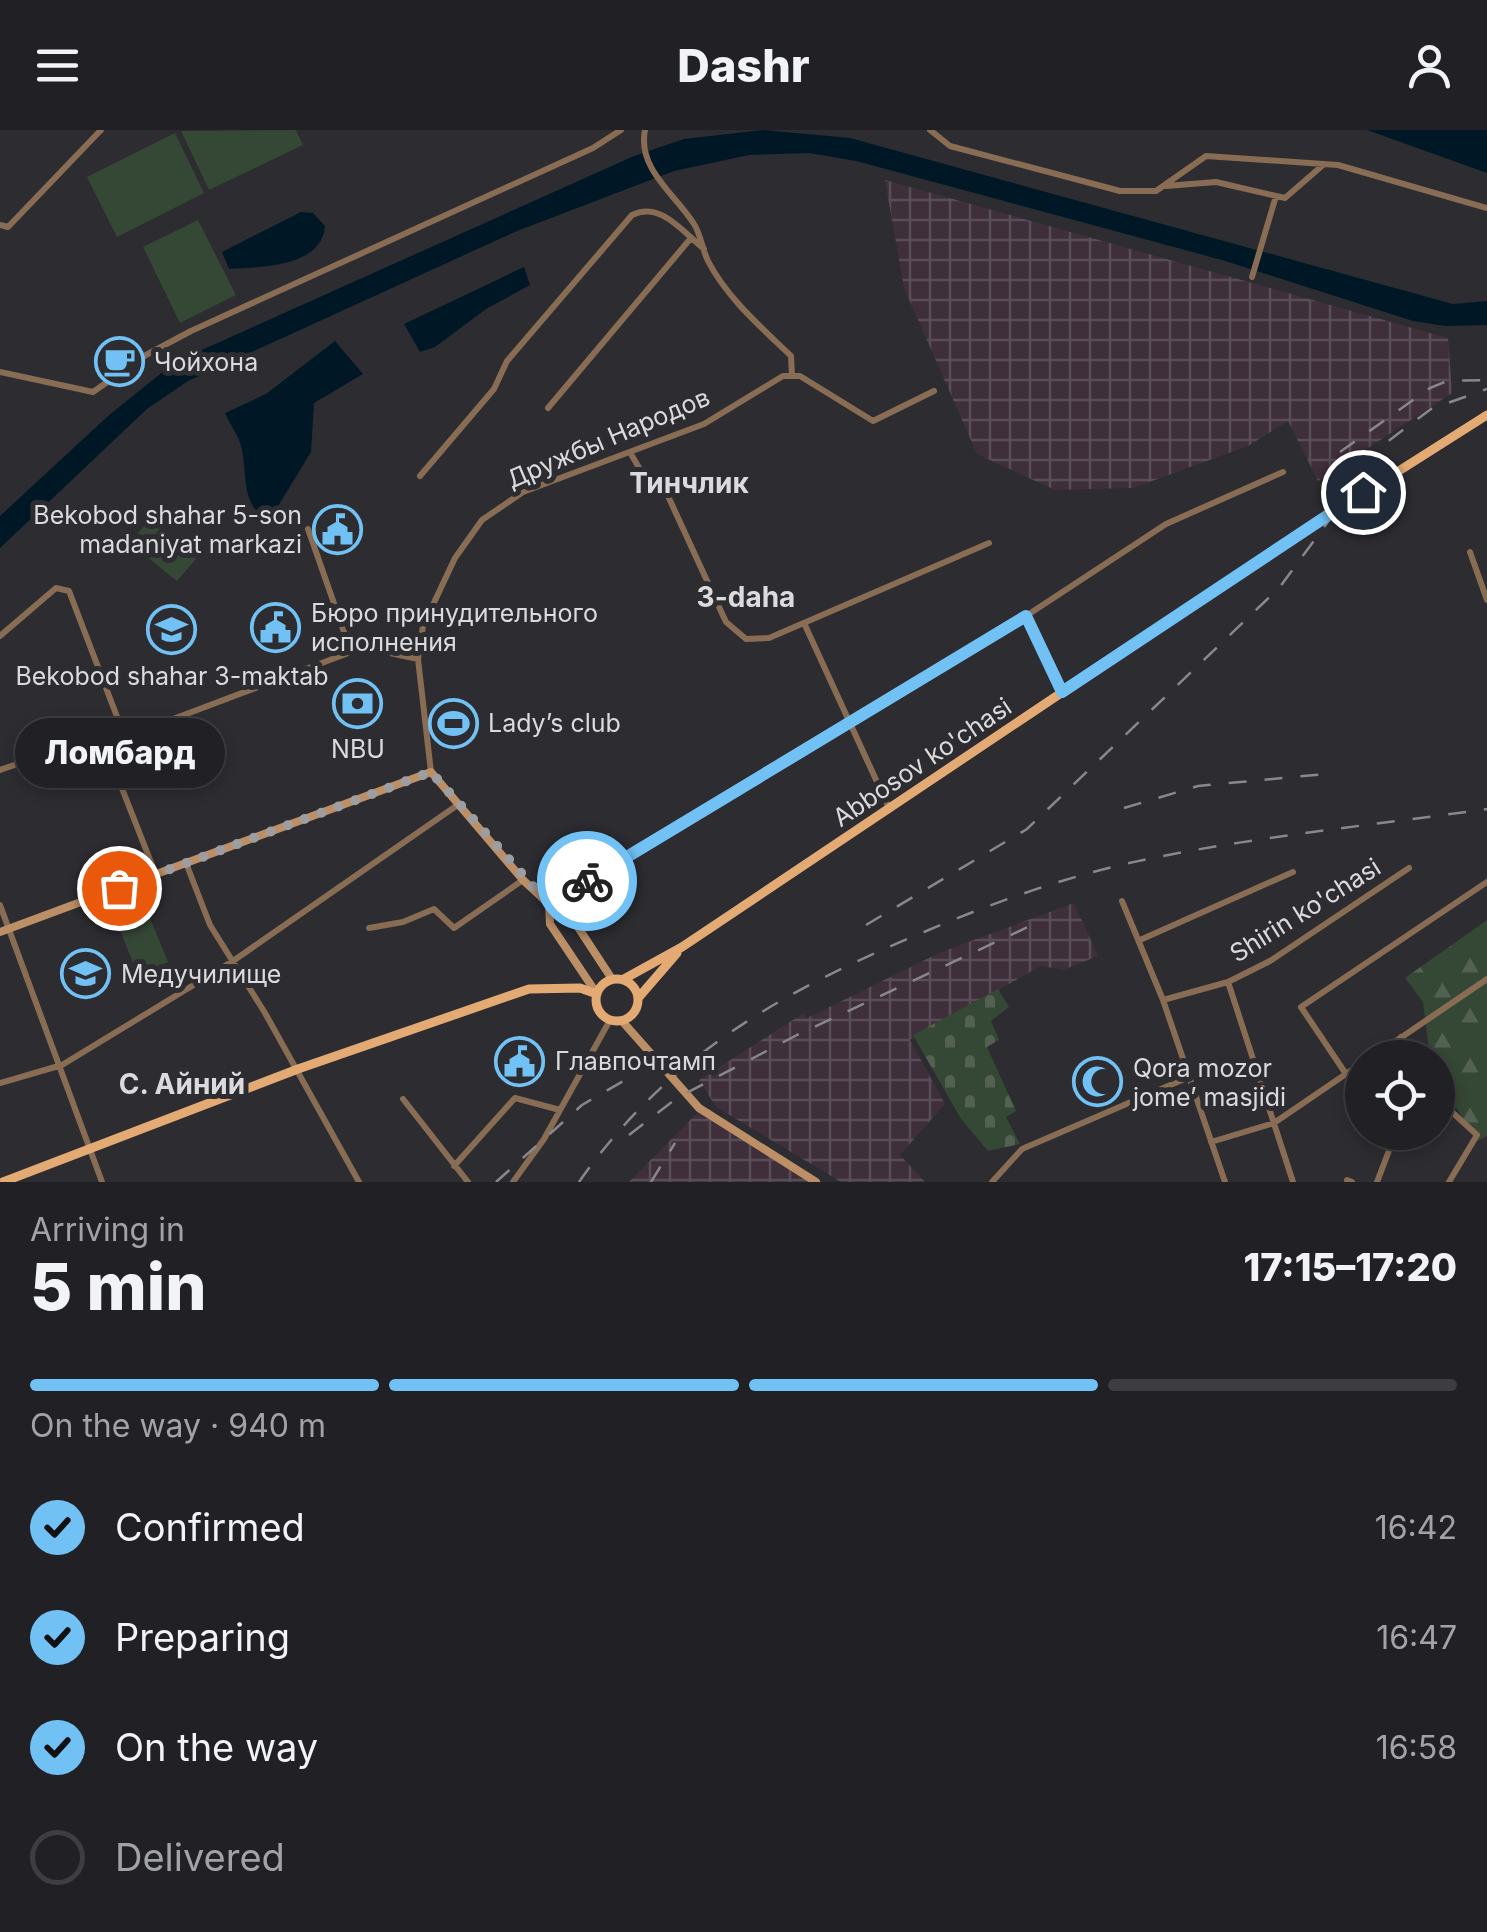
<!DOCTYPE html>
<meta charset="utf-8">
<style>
body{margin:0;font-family:Inter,sans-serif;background:#2d2e32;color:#f1f3f6;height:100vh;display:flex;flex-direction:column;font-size:38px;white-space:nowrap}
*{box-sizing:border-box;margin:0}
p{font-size:32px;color:#a2a3a7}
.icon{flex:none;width:55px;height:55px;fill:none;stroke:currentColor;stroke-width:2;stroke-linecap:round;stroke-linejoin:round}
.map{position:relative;height:1052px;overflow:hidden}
.side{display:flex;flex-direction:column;background:#212125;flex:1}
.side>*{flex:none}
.fabs{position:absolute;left:1345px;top:910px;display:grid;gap:20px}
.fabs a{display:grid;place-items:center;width:110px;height:110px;border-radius:50%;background:#212125;box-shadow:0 5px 15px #0003,0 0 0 2px #3e3e42;font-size:50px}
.pin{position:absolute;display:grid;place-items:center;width:85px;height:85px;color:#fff;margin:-42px;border:5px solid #fff;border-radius:50%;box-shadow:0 2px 10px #0007}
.courier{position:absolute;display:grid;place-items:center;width:100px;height:100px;margin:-50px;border:8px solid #71c1f5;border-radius:50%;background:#fff;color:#222;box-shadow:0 2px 12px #0007}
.bubble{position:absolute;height:70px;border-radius:35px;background:#212125;box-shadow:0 5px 15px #0003,0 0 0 2px #3e3e42;font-size:32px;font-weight:800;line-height:70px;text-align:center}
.summary em{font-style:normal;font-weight:800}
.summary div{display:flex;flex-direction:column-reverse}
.summary{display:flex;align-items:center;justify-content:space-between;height:170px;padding:0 30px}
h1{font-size:65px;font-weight:800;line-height:75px}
.bar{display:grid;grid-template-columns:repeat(4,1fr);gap:15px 10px;align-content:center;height:120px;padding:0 30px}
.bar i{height:12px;border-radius:8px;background:#3e3e42}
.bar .current{background:#71c1f5}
.bar p{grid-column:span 4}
ol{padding:0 30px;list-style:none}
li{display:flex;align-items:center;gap:30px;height:110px}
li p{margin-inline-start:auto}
li .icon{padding:10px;border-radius:50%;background:#71c1f5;color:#111;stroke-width:4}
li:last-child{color:#a2a3a7}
li i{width:55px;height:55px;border:5px solid #3e3e42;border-radius:50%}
header{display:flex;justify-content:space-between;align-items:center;height:130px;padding:0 30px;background:#212125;font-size:45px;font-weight:800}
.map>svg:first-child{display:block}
.industrial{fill:url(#industrial-grid)}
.forest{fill:url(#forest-firs)}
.cemetery{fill:url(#cemetery-stones)}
.garden{fill:#354735}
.water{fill:#001826}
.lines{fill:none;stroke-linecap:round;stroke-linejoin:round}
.street{stroke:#886c53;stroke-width:6}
.secondary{stroke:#bc8f66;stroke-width:8}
.primary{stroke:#e4aa74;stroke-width:9}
.rail{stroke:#88888c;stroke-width:2.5;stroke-dasharray:18 18;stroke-linecap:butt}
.done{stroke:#9e9ea1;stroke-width:10;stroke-dasharray:0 18}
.route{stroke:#71c1f5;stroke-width:12}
.labels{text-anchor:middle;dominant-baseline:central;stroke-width:10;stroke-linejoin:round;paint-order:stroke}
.poi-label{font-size:25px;fill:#dbdbde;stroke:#2c2c31;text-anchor:start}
.street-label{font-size:25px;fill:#dbdbde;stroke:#2c2c31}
.neighbourhood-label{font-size:28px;font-weight:bold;fill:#dbdbde;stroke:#2c2c31}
</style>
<header><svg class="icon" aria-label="menu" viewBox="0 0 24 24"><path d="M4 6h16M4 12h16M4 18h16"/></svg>Dashr<svg class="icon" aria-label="person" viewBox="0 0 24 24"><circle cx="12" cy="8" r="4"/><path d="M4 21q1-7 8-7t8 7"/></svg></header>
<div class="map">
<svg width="1487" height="1052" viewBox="0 0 1487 1052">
<defs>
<pattern id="industrial-grid" width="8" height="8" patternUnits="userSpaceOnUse" patternTransform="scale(2.5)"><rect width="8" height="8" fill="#3e2f3b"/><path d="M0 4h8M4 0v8" fill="none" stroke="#594d57"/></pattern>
<pattern id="forest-firs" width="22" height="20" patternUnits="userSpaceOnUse" patternTransform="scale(2.5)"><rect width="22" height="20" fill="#354735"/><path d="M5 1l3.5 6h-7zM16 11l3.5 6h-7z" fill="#526152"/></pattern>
<pattern id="cemetery-stones" width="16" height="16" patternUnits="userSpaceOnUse" patternTransform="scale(2.5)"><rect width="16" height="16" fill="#354735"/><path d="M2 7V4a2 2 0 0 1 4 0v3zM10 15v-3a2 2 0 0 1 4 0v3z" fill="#526152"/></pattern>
</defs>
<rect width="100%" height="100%" fill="#2c2c31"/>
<path class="industrial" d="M885,50l563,158 4,55 -134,88 -30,-60 -40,25 -115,42 -78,2 -78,-36 -73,-166z
M1074,773l24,53 -35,14 -22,-4 -131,74 35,64 -45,51 25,27h-84l-125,-75 -17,-27 105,-67 3,5 134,-66z
M704,976l117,76h-192z"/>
<path class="forest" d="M1487,790v216l-10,5 -21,-34 -14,-5 -4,-44 -8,-1 -7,-55 -18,-24z"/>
<path class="cemetery" d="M998,859l11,18 -18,14 8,19 -12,7 29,64 -10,6 14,27 -32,7 -27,-32 -48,-84z"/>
<path class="garden" d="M296,0l7,15 -94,45 -28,-59z
M175,3l29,60 -87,44 -30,-60z
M198,90l38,75 -56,28 -37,-76z
M149,390l47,39 -19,22 -47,-38z
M144,773l24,59 -30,13 -24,-59z"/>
<path class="water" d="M763,0l87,8 603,166 34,-3v24l-42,1 -32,-5 -191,-61 -366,-99 -47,-8 -60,2 -75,16 -157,60 -329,150 -41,28 -147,139v-32l108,-100 67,-54 459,-206 50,-17z
M1367,0h120v43z
M301,82l12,1 12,13c-3,41 -63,41 -96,43l-7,-17z
M524,137l6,18 -44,24 -51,38 -15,5 -16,-28z
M335,211l28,33 -49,29 -3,49 -42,69c-29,-18 -21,-41 -27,-71 -2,-13 -12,-25 -17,-37l41,-19z"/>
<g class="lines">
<path class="street" d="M645,0c-8,39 31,65 49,94 7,11 8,25 14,37 19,37 54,67 83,95l1,20
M930,0l20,16 170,45h36l50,-35 132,9 149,43
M1166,56l50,-4 69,16 38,-33
M0,95l8,2 93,-97
M1252,147l24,-81
M0,242l93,20 53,-37 45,-24 402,-183 28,-18
M548,278l143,-170
M631,324l18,31 19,11 58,126 20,17 23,-1 220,-95
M420,346l74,-87 13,-28 125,-146c28,-14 50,16 72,34
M308,399l43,123
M1470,422l17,48
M1026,486l36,76
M804,493l85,185
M0,506l56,-48 13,3 55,144
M101,605l55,140
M0,640l101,-35 35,-2 215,-81 25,-2 42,9
M431,642l-13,-113 5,-33 32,-68 27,-38 41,-28 181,-68 79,-48h17l73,45 61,-30
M186,733l24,62 55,88 94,169
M1122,771l41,99 62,182
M549,774l477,-288 140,-92 117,-52
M0,775l102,277
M369,798l34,-6 31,-13 20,19 69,-48
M1140,810l153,-68
M1228,852l65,200
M1163,870l65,-18 42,-21 139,-93
M1401,907l14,21
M1371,928l116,-79
M1346,944l-45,-67 186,-125
M0,953l62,-18 171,-104 226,-157
M1438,962l14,20 25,23 -28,47
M403,969l65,83
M1438,990l14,-8
M1211,1012l63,-19 88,-60
M454,1036l61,-68 45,12
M1347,1050l5,2
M513,1052l31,-43 66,-119
M992,1052l30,-33 167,-72
M1377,1052l13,-34 26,-16"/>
<path class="secondary" d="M549,774l1,20 47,70
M0,802l431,-160 92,108 26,24 19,8 44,67
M622,891l77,87 117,74"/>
<path class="primary" d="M596 870a21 21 0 1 1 42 0a21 21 0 1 1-42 0Z
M624,849l58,-32 597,-400 208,-132
M639,867l38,-44
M3,1052l295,-113 231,-80 51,-1 17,6"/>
<path class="rail" d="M1340,322l90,-64 17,-7 40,-1
M1124,678l74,-22 138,-13
M866,795l161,-96 252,-241 108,-146 44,-33 56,-20
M629,1005l48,-37 120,-63 231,-108
M496,1052l86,-77 57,-33
M579,1052c89,-127 205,-192 345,-250 73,-31 146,-57 224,-73 112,-23 226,-34 339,-50
M651,1052l24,-39"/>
</g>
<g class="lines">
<path class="done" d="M119,758l312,-116 118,132 38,-23"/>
<path class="route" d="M587,751l439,-265 36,76 301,-200"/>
</g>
<defs>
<symbol id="cafe-ring" viewBox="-11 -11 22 22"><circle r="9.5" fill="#2c2c31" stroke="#71c1f5" stroke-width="1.5"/><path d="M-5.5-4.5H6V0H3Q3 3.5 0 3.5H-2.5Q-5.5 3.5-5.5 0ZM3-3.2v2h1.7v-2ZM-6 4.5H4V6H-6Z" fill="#71c1f5"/></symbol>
<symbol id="civic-ring" viewBox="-11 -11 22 22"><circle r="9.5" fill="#2c2c31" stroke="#71c1f5" stroke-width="1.5"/><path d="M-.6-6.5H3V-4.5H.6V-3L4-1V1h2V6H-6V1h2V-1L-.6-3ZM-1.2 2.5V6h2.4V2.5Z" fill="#71c1f5"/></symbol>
<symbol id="school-ring" viewBox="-11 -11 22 22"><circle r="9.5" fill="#2c2c31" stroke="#71c1f5" stroke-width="1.5"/><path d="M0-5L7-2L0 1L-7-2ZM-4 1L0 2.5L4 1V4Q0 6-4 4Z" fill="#71c1f5"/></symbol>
<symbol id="bank-ring" viewBox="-11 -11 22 22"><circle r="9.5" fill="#2c2c31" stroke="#71c1f5" stroke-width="1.5"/><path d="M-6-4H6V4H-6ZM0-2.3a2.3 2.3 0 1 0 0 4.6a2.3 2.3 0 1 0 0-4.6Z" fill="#71c1f5"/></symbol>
<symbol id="stadium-ring" viewBox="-11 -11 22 22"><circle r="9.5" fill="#2c2c31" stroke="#71c1f5" stroke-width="1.5"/><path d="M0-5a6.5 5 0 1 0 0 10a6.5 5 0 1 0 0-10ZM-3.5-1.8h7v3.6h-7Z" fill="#71c1f5"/></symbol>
<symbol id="university-ring" viewBox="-11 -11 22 22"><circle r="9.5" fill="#2c2c31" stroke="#71c1f5" stroke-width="1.5"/><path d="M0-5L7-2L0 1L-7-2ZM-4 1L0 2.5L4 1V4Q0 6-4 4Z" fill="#71c1f5"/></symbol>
<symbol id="mosque-ring" viewBox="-11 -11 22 22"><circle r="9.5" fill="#2c2c31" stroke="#71c1f5" stroke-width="1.5"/><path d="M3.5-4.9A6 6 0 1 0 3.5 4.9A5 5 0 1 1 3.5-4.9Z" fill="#71c1f5"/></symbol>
</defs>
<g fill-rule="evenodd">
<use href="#cafe-ring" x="92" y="204" width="55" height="55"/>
<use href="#civic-ring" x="310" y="372" width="55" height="55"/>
<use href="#civic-ring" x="248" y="470" width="55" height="55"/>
<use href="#school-ring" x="144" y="472" width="55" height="55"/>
<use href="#bank-ring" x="330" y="546" width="55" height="55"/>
<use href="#stadium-ring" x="426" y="566" width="55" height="55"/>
<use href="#university-ring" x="58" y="816" width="55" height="55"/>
<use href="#civic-ring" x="492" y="904" width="55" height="55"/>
<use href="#mosque-ring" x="1070" y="924" width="55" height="55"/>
</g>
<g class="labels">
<g class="poi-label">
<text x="154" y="232">Чойхона</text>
<text x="302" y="385" text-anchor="end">Bekobod shahar 5-son<tspan x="302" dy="29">madaniyat markazi</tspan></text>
<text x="311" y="483">Бюро принудительного<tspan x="311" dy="29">исполнения</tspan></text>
<text x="172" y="546" text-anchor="middle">Bekobod shahar 3-maktab</text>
<text x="488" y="593">Lady’s club</text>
<text x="358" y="619" text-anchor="middle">NBU</text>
<text x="121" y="844">Медучилище</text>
<text x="555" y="931">Главпочтамп</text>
<text x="1133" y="938">Qora mozor<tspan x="1133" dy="29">jome’ masjidi</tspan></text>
</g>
<g class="street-label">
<text transform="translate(608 308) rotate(-23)">Дружбы Народов</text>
<text transform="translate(922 632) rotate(-34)">Abbosov ko'chasi</text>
<text transform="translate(1305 780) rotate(-32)">Shirin ko'chasi</text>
</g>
<g class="neighbourhood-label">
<text x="689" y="353">Тинчлик</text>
<text x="746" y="467">3-daha</text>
<text x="182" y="954">С. Айний</text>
</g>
</g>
</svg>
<div class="fabs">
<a><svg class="icon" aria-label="locate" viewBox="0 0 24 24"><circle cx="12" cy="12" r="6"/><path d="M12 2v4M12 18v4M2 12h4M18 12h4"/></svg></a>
</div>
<div class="pin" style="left:119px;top:758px;background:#ea580c"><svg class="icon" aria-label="bag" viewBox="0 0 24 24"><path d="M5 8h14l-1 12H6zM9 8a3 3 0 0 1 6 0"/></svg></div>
<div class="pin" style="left:1363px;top:362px;background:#1f2937"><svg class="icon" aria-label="home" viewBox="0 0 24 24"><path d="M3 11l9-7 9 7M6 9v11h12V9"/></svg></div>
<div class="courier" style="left:587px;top:751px"><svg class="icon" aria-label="bike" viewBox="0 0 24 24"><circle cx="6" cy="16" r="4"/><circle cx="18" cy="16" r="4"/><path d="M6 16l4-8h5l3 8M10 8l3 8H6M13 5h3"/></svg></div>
<div class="bubble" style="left:15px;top:588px;width:210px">Ломбард</div>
</div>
<section class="side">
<div class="summary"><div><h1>5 min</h1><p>Arriving in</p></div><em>17:15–17:20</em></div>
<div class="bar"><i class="current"></i><i class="current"></i><i class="current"></i><i></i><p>On the way · 940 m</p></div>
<ol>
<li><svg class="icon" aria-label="check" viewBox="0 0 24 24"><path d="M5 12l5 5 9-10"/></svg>Confirmed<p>16:42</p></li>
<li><svg class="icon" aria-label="check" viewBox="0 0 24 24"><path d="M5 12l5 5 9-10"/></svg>Preparing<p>16:47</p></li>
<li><svg class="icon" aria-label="check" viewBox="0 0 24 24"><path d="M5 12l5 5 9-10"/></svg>On the way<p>16:58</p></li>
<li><i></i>Delivered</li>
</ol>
</section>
